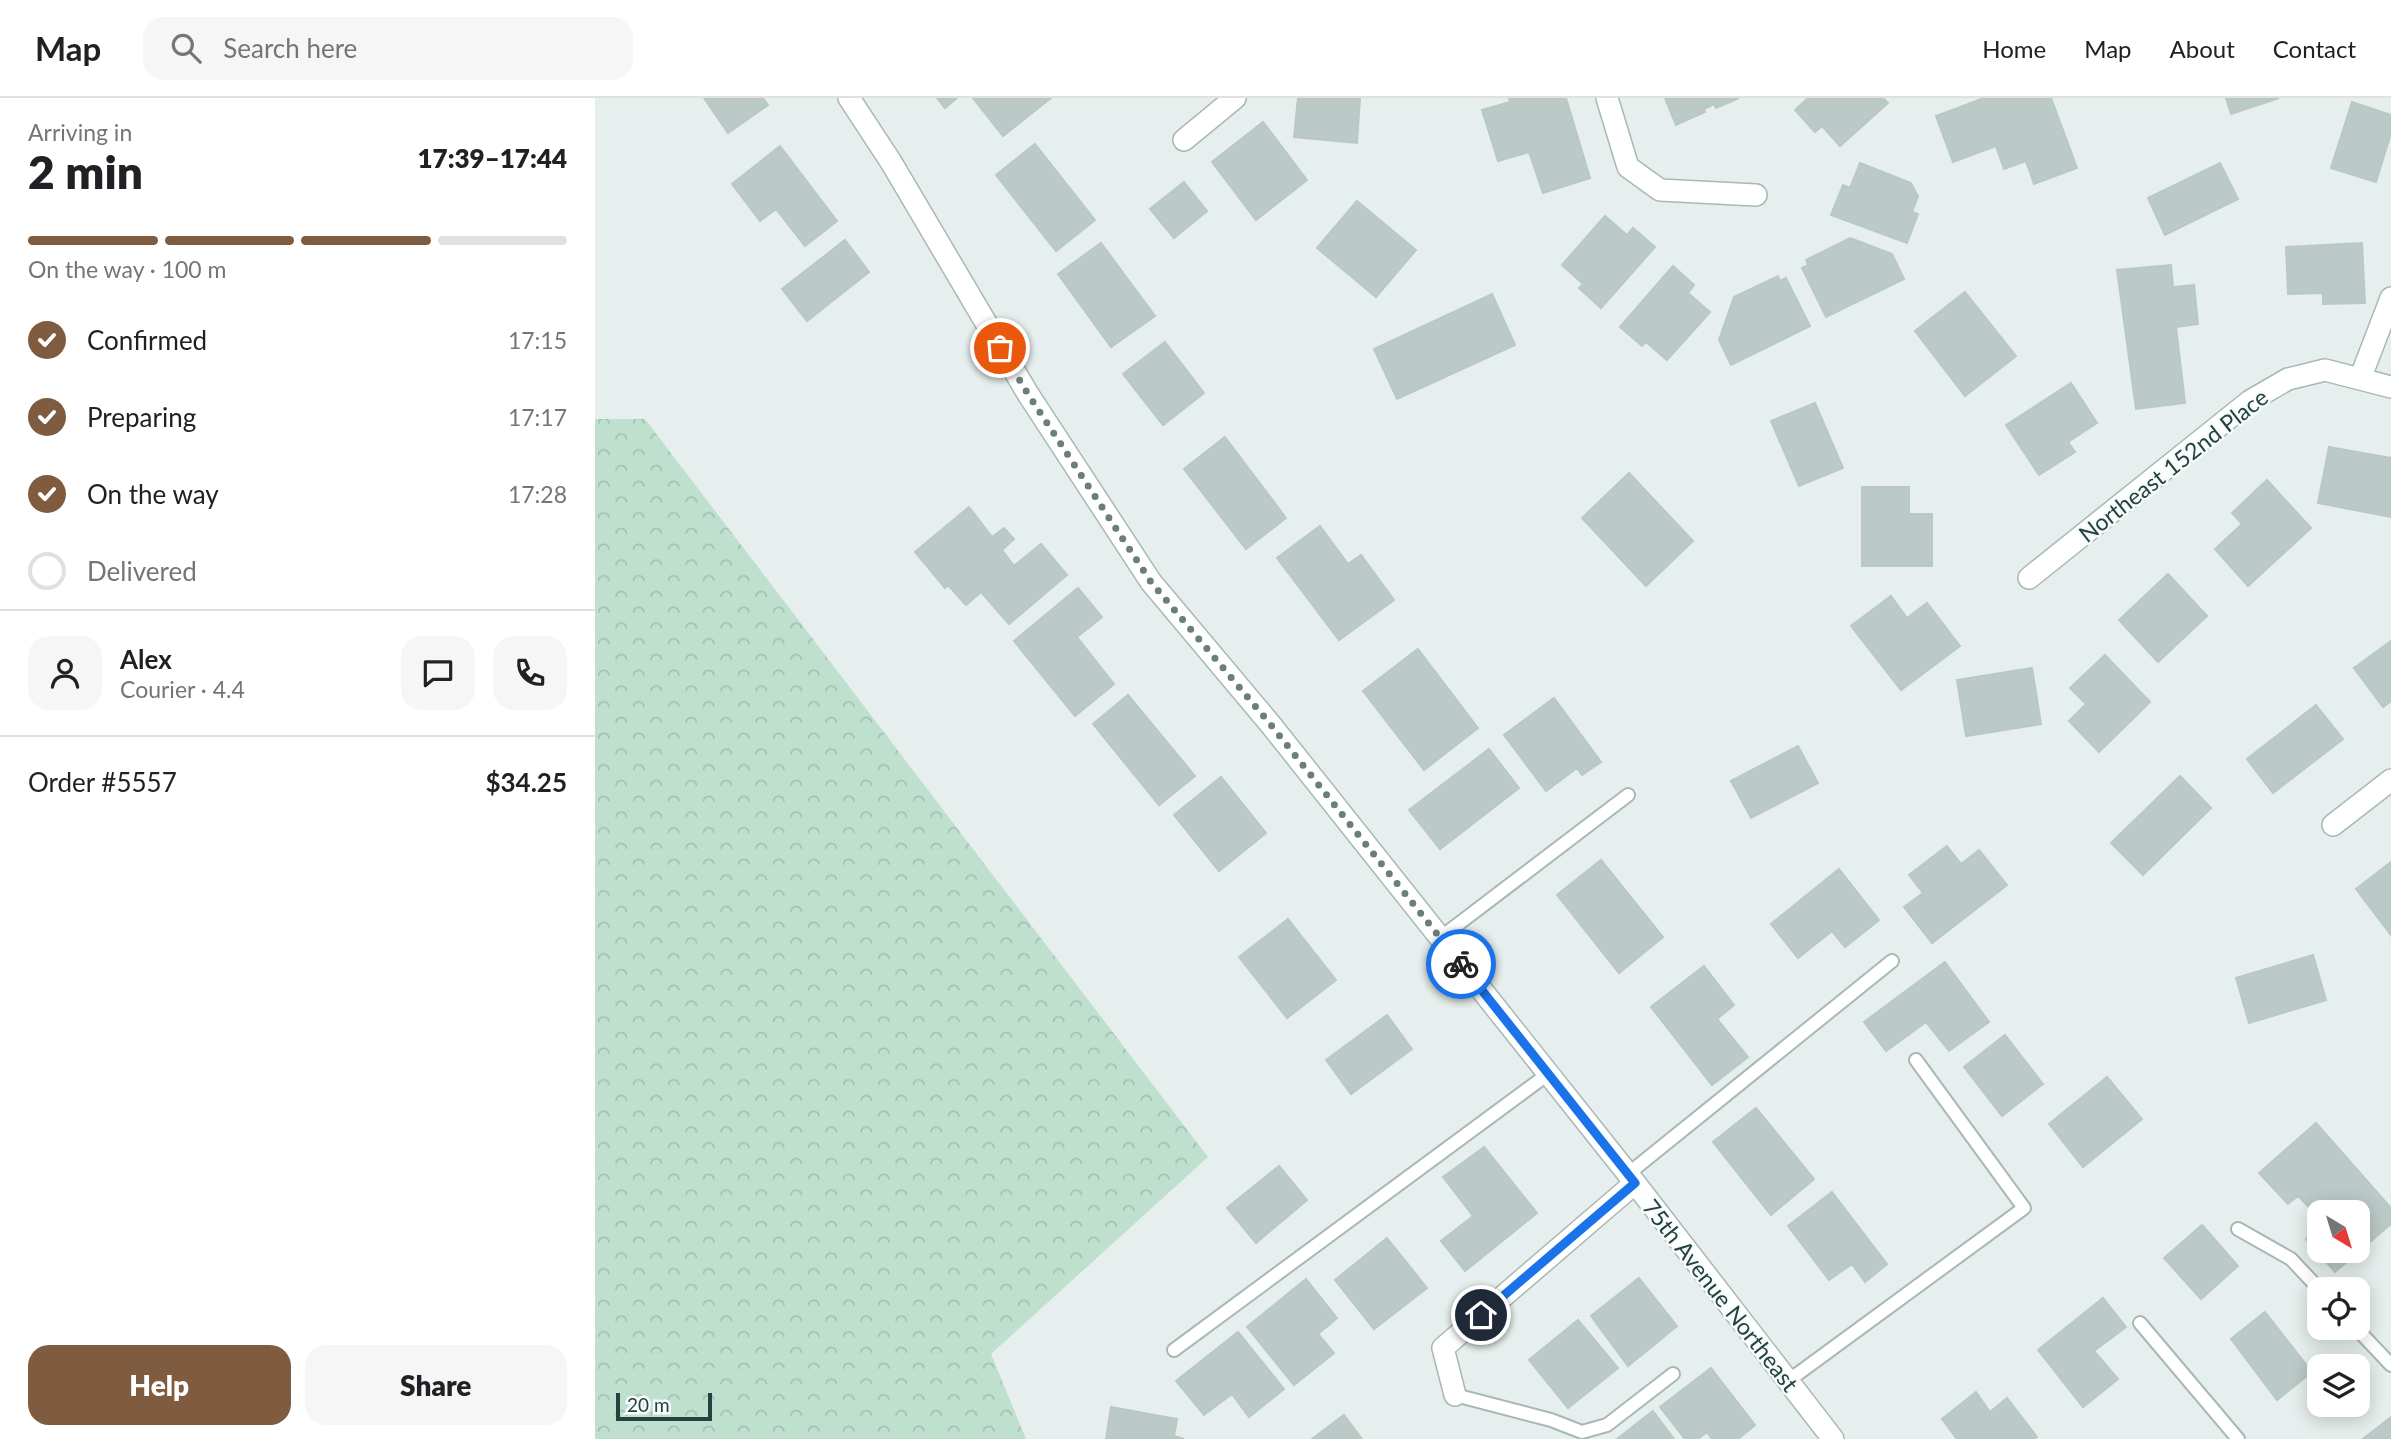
<!DOCTYPE html>
<meta charset="utf-8">
<style>
body{margin:0;font-family:Lato,sans-serif;background:#f6f6f6;color:#202124;height:100vh;display:flex;flex-direction:column;font-size:26px;white-space:nowrap}
*{box-sizing:border-box;margin:0}
p{font-size:23px;color:#757577}
.icon{flex:none;width:38px;height:38px;fill:none;stroke:currentColor;stroke-width:2;stroke-linecap:round;stroke-linejoin:round}
.map{position:relative;flex:1;overflow:hidden}
.panel{display:flex;flex-direction:column;background:#fff;width:595px}
.panel>*{flex:none}
.needle{width:46px;rotate:142deg}
.buttons{position:absolute;left:1712px;top:1102px;display:grid;gap:14px}
.buttons a{display:grid;place-items:center;width:63px;height:63px;border-radius:14px;background:#fff;box-shadow:0 4px 18px #0003;font-size:35px}
.scale{position:absolute;left:21px;bottom:18px;width:96px;box-sizing:border-box;padding-left:7px;border:4px solid #244240;border-top:0;font-size:19px;line-height:24px;white-space:nowrap;color:#244240;-webkit-text-stroke:5px #f7fbfa;paint-order:stroke}
.pin{position:absolute;display:grid;place-items:center;width:60px;height:60px;color:#fff;margin:-30px;border:4px solid #fff;border-radius:50%;box-shadow:0 2px 7px #0007}
.courier{position:absolute;display:grid;place-items:center;width:70px;height:70px;margin:-35px;border:5px solid #1a73e8;border-radius:50%;background:#fff;color:#222;box-shadow:0 2px 9px #0007}
.headline em{font-style:normal;font-weight:800}
.headline div{display:flex;flex-direction:column-reverse}
.headline{display:flex;align-items:center;justify-content:space-between;height:119px;padding:0 28px}
h1{font-size:46px;font-weight:800;line-height:52px}
.bar{display:grid;grid-template-columns:repeat(4,1fr);gap:10px 7px;align-content:center;height:84px;padding:0 28px}
.bar i{height:9px;border-radius:5px;background:#e0e0e0}
.bar .current{background:#7f5c3f}
.bar p{grid-column:span 4}
.line{display:flex;align-items:center;gap:18px;padding:0 28px;border-top:2px solid #e0e0e0}
.line div{flex:1}
.round{display:grid;place-items:center;flex:none;width:74px;height:74px;border-radius:21px;background:#f6f6f6}
ol{padding:0 28px;list-style:none}
li{display:flex;align-items:center;gap:21px;height:77px}
li p{margin-inline-start:auto}
li .icon{padding:7px;border-radius:50%;background:#7f5c3f;color:#fff;stroke-width:4}
li:last-child{color:#757577}
li i{width:38px;height:38px;border:4px solid #e0e0e0;border-radius:50%}
.primary-button{display:flex;gap:14px;margin-top:auto;padding:14px 28px}
.primary-button a{flex:1;height:80px;border-radius:21px;background:#7f5c3f;color:#fff;font-size:28px;font-weight:800;line-height:80px;text-align:center}
.primary-button a+a{background:#f6f6f6;color:#202124}
header{display:flex;align-items:center;gap:42px;box-sizing:border-box;height:98px;padding:0 35px;background:#fff;border-bottom:2px solid #e0e0e0}
header strong{font-size:33px}
nav{display:flex;gap:38px;margin-inline-start:auto;font-size:24px}
.search{width:490px;height:63px;background:#f6f6f6;display:flex;align-items:center;gap:18px;box-sizing:border-box;padding:0 24px;border-radius:21px;color:#757577;font-size:26px}
main{display:flex;flex:1;min-height:0}
.map>svg:first-child{display:block}
.forest{fill:url(#forest-crowns)}
.building{fill:#bbcac7;stroke:#b8c9c5;stroke-width:2}
.lines{fill:none;stroke-linecap:round;stroke-linejoin:round}
.lane-casing{stroke:#a8b8b6;stroke-width:16}
.street-casing{stroke:#a8b8b6;stroke-width:24}
.lane{stroke:#fff;stroke-width:12}
.street{stroke:#fff;stroke-width:21}
.done{stroke:#687f7d;stroke-width:7;stroke-dasharray:0 12.6}
.route{stroke:#1a73e8;stroke-width:9}
.labels{text-anchor:middle;dominant-baseline:central;stroke-width:5;stroke-linejoin:round;paint-order:stroke}
.street-label{font-size:23px;fill:#244240;stroke:#f7fbfa}
</style>
<header>
<strong>Map</strong>
<div class="search"><svg class="icon" aria-label="search" viewBox="0 0 24 24"><circle cx="10" cy="10" r="6"/><path d="M15 15l6 6"/></svg>Search here</div>
<nav><a>Home</a><a>Map</a><a>About</a><a>Contact</a></nav>
</header>
<main>
<section class="panel">
<div class="headline"><div><h1>2 min</h1><p>Arriving in</p></div><em>17:39–17:44</em></div>
<div class="bar"><i class="current"></i><i class="current"></i><i class="current"></i><i></i><p>On the way · 100 m</p></div>
<ol>
<li><svg class="icon" aria-label="check" viewBox="0 0 24 24"><path d="M5 12l5 5 9-10"/></svg>Confirmed<p>17:15</p></li>
<li><svg class="icon" aria-label="check" viewBox="0 0 24 24"><path d="M5 12l5 5 9-10"/></svg>Preparing<p>17:17</p></li>
<li><svg class="icon" aria-label="check" viewBox="0 0 24 24"><path d="M5 12l5 5 9-10"/></svg>On the way<p>17:28</p></li>
<li><i></i>Delivered</li>
</ol>
<div class="line" style="height:126px"><a class="round"><svg class="icon" aria-label="person" viewBox="0 0 24 24"><circle cx="12" cy="8" r="4"/><path d="M4 21q1-7 8-7t8 7"/></svg></a><div><b>Alex</b><p>Courier · 4.4</p></div><a class="round"><svg class="icon" aria-label="chat" viewBox="0 0 24 24"><path d="M4 5h16v11H9l-5 4z"/></svg></a><a class="round"><svg class="icon" aria-label="phone" viewBox="0 0 24 24"><path d="M5 4h4l2 5-3 2q2 4 5 5l2-3 5 2v4C11 20 4 13 5 4z"/></svg></a></div>
<div class="line" style="height:91px"><div>Order #5557</div><b>$34.25</b></div>
<div class="primary-button"><a>Help</a><a>Share</a></div>
</section>
<div class="map">
<svg width="1796" height="1341" viewBox="0 0 1796 1341">
<defs>
<pattern id="forest-crowns" width="20" height="18" patternUnits="userSpaceOnUse" patternTransform="scale(1.75)"><rect width="20" height="18" fill="#bfe0cf"/><path d="M2 6a3 3 0 1 1 6 0M12 15a3 3 0 1 1 6 0" fill="none" stroke="#a4c1b3"/></pattern>
</defs>
<rect width="100%" height="100%" fill="#e6efed"/>
<path class="forest" d="M0,321h50l563,738 -217,197 35,85h-431z"/>
<path class="building" d="M109,0h59l5,7 -40,28z
M342,0h20l-12,10z
M378,0h78l-48,38z
M703,0h62l-3,45 -63,-6z
M914,0h57l24,80 -47,15 -14,-41 -31,9 -16,-51 28,-8z
M1070,0h74l-23,10 -2,-4 -10,5 1,3 -29,13z
M1213,0h75l5,5 -48,43 -18,-20 -7,6 -20,-22z
M1389,0h67l26,70 -43,16 -8,-23 -22,8 -8,-23 -43,16 -17,-46z
M1631,0h53l-48,16z
M1757,4l39,13v18l-15,49 -45,-14z
M668,24l44,58 -51,40 -44,-58z
M440,46l60,76 -39,31 -60,-76z
M185,48l57,75 -32,25 -29,-37 -16,12 -28,-37z
M1265,65l51,20 7,13 -6,16 6,2 -11,29 -76,-28 12,-30 7,3z
M1625,65l18,36 -73,36 -17,-37z
M589,84l23,29 -33,27 -24,-29z
M762,103l59,49 -40,47 -59,-49z
M1010,118l22,19 6,-7 22,19 -54,61 -22,-20 4,-4 -21,-19z
M1255,140l42,16 12,25 -78,38 -24,-49 6,-3 -2,-5z
M250,142l24,32 -62,49 -25,-32z
M506,145l54,73 -44,31 -53,-73z
M1767,145l3,60 -42,1v-11l-35,1 -2,-47z
M1576,167l2,22 21,-2 4,39 -22,3 9,76 -49,6 -19,-139z
M1078,168l21,19 -6,8 22,19 -43,48 -21,-18 -4,4 -22,-19z
M1183,178l2,5 6,-3 24,48 -79,39 -12,-25 15,-43z
M1370,194l51,64 -51,40 -50,-65z
M897,196l23,51 -118,54 -23,-50z
M570,244l39,51 -41,32 -40,-51z
M1476,285l26,40 -29,19 7,10 -36,23 -33,-50z
M1220,305l28,65 -44,18 -28,-65z
M630,339l61,81 -40,31 -62,-80z
M1734,349l62,11v59l-73,-14z
M1034,375l64,68 -47,45 -64,-68z
M1672,382l44,48 -63,58 -33,-37 27,-25 -10,-11z
M1267,389h47v27h23v52h-70z
M374,409l23,30 12,-9 10,11 -12,11 12,16 27,-22 26,31 -58,49 -28,-32 -15,13 -18,-20 -3,3 -30,-36z
M725,428l28,38 13,-9 33,45 -55,40 -62,-82z
M1573,476l39,42 -49,46 -39,-42z
M483,490l24,29 -25,20 37,47 -39,32 -61,-75z
M1296,498l16,22 20,-15 33,43 -59,44 -50,-64z
M1796,543v60l-8,6 -29,-39z
M823,551l60,79 -54,42 -61,-79z
M1510,557l45,47 -51,50 -30,-31 17,-17 -16,-16z
M1437,570l9,56 -75,12 -9,-56z
M533,597l67,81 -36,29 -66,-81z
M959,600l47,64 -19,13 -5,-7 -31,23 -42,-56z
M1721,607l27,34 -70,54 -26,-34z
M1203,648l20,37 -67,35 -20,-37z
M894,651l30,39 -79,61 -31,-39z
M1585,678l31,32 -68,67 -32,-32z
M626,679l45,56 -47,38 -45,-56z
M1352,748l14,18 18,-14 28,35 -75,58 -28,-36 19,-14 -14,-18z
M1006,762l62,77 -44,36 -62,-78z
M1796,764v73l-35,-46z
M1244,771l40,51 -34,27 -13,-16 -34,27 -27,-34z
M693,821l48,61 -49,38 -48,-61z
M1718,857l13,45 -77,23 -13,-45z
M1350,864l44,60 -40,29 -23,-29 -40,29 -22,-29z
M1109,868l30,39 -17,14 31,38 -36,28 -61,-78z
M792,917l25,34 -61,45 -25,-34z
M1410,937l38,49 -41,32 -38,-49z
M1512,979l35,42 -59,48 -34,-43z
M1161,1010l58,71 -43,36 -58,-73z
M1721,1025l75,85v16l-56,48 -29,-33 13,-12v24h38v-38h-38v4l-21,-21 -10,8 -29,-31z
M889,1049l53,66 -72,58 -24,-30 32,-25 -30,-39z
M684,1068l28,34 -51,43 -29,-35z
M1237,1094l55,72 -22,18 -13,-18 -23,16 -41,-54z
M1607,1127l36,41 -37,33 -37,-41z
M792,1140l40,50 -53,41 -39,-49z
M1044,1180l38,48 -49,40 -37,-50z
M711,1181l31,39 -19,16 16,19 -40,32 -47,-58z
M1508,1200l23,29 -32,24 24,28 -35,28 -45,-57z
M1670,1214l47,60 -35,28 -46,-61z
M983,1222l40,48 -50,40 -39,-48z
M643,1234l46,57 -35,28 -17,-23 -28,21 -28,-34z
M1116,1270l44,57 -17,14h-26l-5,-7 -9,7h-13l-25,-32z
M1381,1294l14,20 17,-14 30,39 -3,2h-77l-15,-20z
M516,1309l66,12 -3,17 10,3h-78z
M1058,1313l21,28h-57z
M749,1317l18,24h-50z
M1796,1319v22h-28z"/>
<g class="lines">
<defs>
<path id="lane" d="M845,840l188,-143
M1033,1076l264,-213
M1643,1131l53,30 29,31
M1545,1225l98,116
M1761,1230l35,37
M579,1252l374,-276
M1193,1283l236,-173 -108,-148
M860,1297l96,25 31,12 25,-7 66,-51"/>
<path id="street" d="M254,0l42,64 137,232 123,188 120,143 357,449 205,265
M1012,0l21,69 32,23 96,5
M589,42l51,-42
M1765,281l31,-81
M1434,480l221,-177 38,-22 37,-9 66,17
M1738,727l58,-45
M860,1297l-12,-47 192,-165"/>
</defs>
<use href="#lane" class="lane-casing"/>
<use href="#street" class="street-casing"/>
<use href="#lane" class="lane"/>
<use href="#street" class="street"/>
</g>
<g class="lines">
<path class="done" d="M405,250l28,46 123,188 120,143 190,239"/>
<path class="route" d="M866,866l174,219 -154,132"/>
</g>
<g class="labels">
<g class="street-label">
<text transform="translate(1578 367) rotate(-38)">Northeast 152nd Place</text>
<text transform="translate(1126 1197) rotate(52)">75th Avenue Northeast</text>
</g>
</g>
</svg>
<div class="buttons">
<a><svg class="needle" viewBox="-14 -14 28 28"><path d="M0-13l5 13h-10z" fill="#e53935"/><path d="M0 13l5-13h-10z" fill="#757577"/></svg></a>
<a><svg class="icon" aria-label="locate" viewBox="0 0 24 24"><circle cx="12" cy="12" r="6"/><path d="M12 2v4M12 18v4M2 12h4M18 12h4"/></svg></a>
<a><svg class="icon" aria-label="layers" viewBox="0 0 24 24"><path d="M12 4l9 5-9 5-9-5zM3 14l9 5 9-5"/></svg></a>
</div>
<div class="scale">20 m</div>
<div class="pin" style="left:405px;top:250px;background:#ea580c"><svg class="icon" aria-label="bag" viewBox="0 0 24 24"><path d="M5 8h14l-1 12H6zM9 8a3 3 0 0 1 6 0"/></svg></div>
<div class="pin" style="left:886px;top:1217px;background:#1f2937"><svg class="icon" aria-label="home" viewBox="0 0 24 24"><path d="M3 11l9-7 9 7M6 9v11h12V9"/></svg></div>
<div class="courier" style="left:866px;top:866px"><svg class="icon" aria-label="bike" viewBox="0 0 24 24"><circle cx="6" cy="16" r="4"/><circle cx="18" cy="16" r="4"/><path d="M6 16l4-8h5l3 8M10 8l3 8H6M13 5h3"/></svg></div>
</div>
</main>
